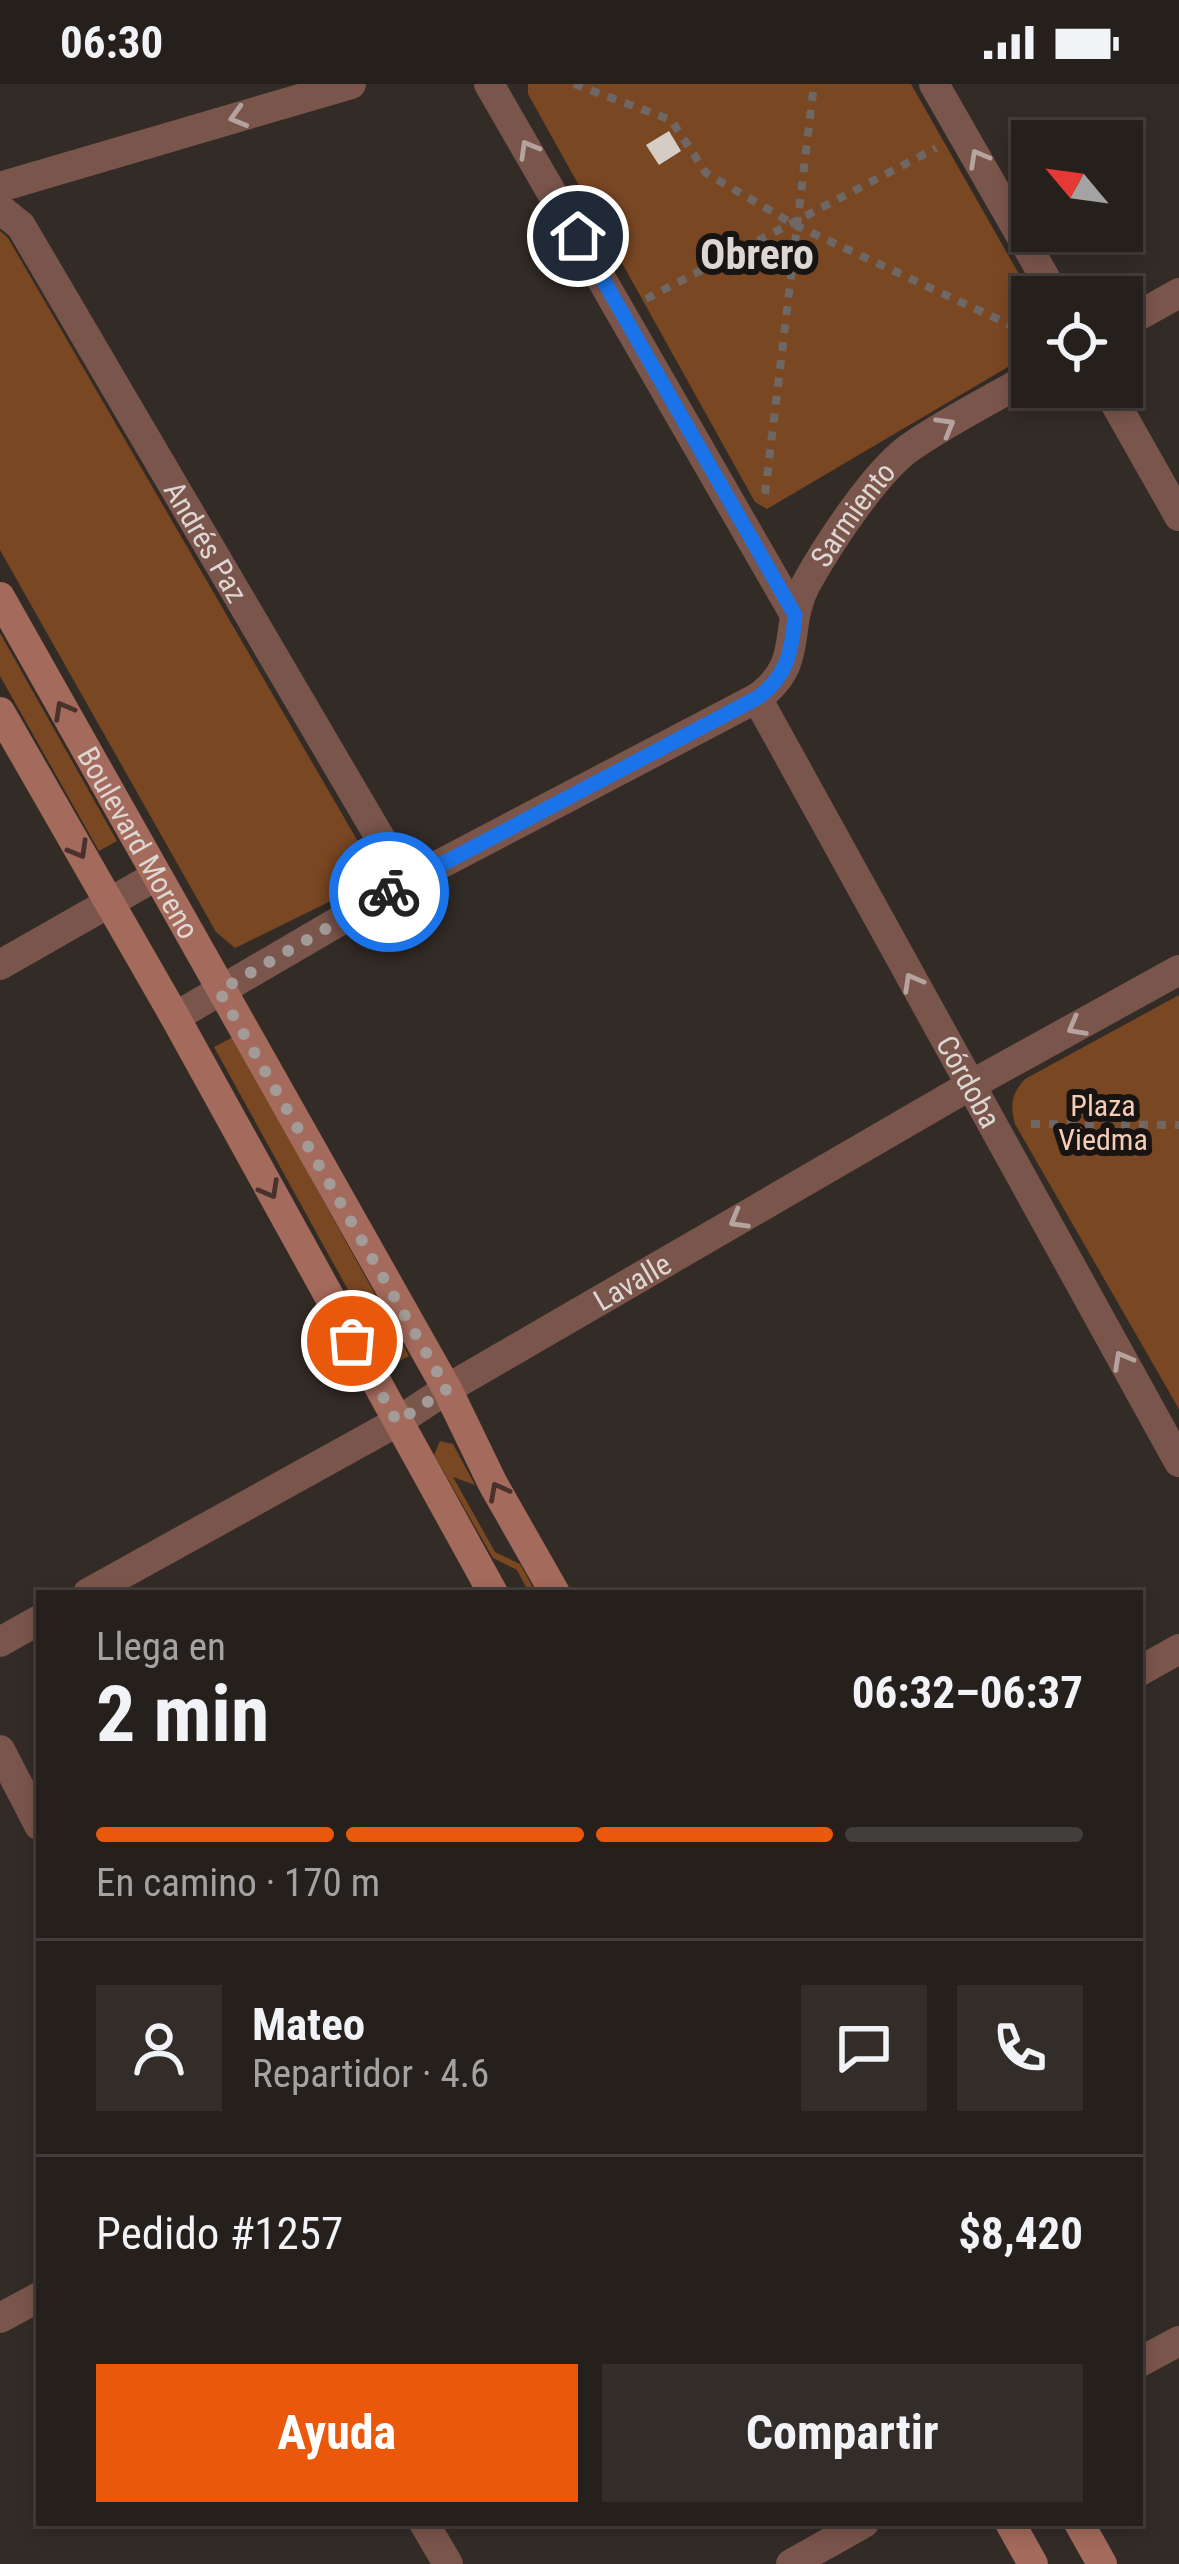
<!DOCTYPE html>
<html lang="es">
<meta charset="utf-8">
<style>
body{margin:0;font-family:"Roboto Condensed",sans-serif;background:#322d29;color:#f1f3f6;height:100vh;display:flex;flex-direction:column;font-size:45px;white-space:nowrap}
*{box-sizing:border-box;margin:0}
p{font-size:39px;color:#a4a3a3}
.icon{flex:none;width:66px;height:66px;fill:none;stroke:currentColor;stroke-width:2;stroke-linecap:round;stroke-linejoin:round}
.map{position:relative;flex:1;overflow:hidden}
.panel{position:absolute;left:36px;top:1506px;width:1107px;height:936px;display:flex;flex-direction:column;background:#26201c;border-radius:0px;box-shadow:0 6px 18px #0003,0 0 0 3px #423e3b}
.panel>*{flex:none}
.needle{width:78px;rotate:299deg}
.tools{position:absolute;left:1011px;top:36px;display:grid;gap:24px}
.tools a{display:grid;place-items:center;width:132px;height:132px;border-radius:0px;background:#26201c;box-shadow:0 6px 18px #0003,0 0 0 3px #423e3b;font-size:60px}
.pin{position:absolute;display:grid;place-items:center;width:102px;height:102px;color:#fff;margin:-51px;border:6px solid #fff;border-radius:50%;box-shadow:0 3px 12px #0007}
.courier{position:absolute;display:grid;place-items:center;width:120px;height:120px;margin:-60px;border:9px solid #1a73e8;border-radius:50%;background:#fff;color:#222;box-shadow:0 3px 15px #0007}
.headline em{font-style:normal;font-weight:700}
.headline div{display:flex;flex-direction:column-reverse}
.headline{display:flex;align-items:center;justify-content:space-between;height:204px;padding:0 60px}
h1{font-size:78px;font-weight:700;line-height:90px}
.bar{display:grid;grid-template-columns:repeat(4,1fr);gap:18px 12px;align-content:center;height:144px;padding:0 60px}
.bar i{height:15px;border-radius:9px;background:#423e3b}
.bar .active{background:#ea580c}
.bar p{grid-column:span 4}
.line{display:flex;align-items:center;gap:30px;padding:0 60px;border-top:3px solid #423e3b}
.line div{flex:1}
.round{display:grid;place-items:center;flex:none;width:126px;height:126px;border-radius:0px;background:#322d29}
.button{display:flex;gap:24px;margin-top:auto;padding:24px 60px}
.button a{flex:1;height:138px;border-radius:0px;background:#ea580c;color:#fff;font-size:48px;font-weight:700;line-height:138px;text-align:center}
.button a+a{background:#322d29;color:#f1f3f6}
.status{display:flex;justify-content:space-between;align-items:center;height:84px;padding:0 60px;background:#26201c;direction:ltr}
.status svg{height:33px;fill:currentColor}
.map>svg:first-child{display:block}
.green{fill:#7a4723}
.building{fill:#d6ccc6}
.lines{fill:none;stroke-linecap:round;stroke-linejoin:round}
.path{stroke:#6e6763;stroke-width:8;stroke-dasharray:9 9;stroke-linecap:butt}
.minor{stroke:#7a554b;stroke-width:30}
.tertiary{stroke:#7a554b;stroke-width:30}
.secondary{stroke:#a46a5b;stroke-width:30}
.oneway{stroke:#b5a39d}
.oneway2{stroke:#49322c}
.done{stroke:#a29b97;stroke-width:12;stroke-dasharray:0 21.6}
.route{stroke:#1a73e8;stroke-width:15}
.labels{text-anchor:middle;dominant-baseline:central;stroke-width:12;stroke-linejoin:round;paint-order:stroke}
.street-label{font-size:30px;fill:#ddd7d4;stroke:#181412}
.park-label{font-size:30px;fill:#f7ceb4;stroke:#181412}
.district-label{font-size:42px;font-weight:bold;fill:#ddd7d4;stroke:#181412}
</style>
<div class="status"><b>06:30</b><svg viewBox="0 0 49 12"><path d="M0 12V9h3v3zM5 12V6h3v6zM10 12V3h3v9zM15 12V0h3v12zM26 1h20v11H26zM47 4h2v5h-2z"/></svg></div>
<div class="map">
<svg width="1179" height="2480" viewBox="0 0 1179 2480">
<rect width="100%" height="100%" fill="#332b26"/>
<path class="green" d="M528,0h383l121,213v50l-7,10 -258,152 -12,-7 -227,-408z
M0,147l8,7 352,607 3,27 -20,23 -108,53 -19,-16 -216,-382z
M0,549l117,208 -18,10 -99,-175z
M1179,911v414l-164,-285c-5,-20 -4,-29 10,-45z
M233,953l176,319 -19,10 -176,-319z
M440,1357l13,3 22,41 -22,-8 42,75 25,12 16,29h-7l-12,-23 -24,-12 -59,-103z"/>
<path class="building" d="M669,47l12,20 -22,14 -13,-20z"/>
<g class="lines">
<path class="path" d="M574,0l97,36 35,53 89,52 237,110
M646,215l290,-151
M765,410l49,-410
M1031,1040l148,1"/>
<g class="minor">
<path d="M489,0l306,531"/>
<path d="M934,0l122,213"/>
<path d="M0,103l351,-103"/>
<path id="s1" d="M0,125l21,17 385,656"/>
<path d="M1122,241l57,-32"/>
<path d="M1106,303l73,129"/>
<path id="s2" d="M757,614l422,764"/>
<path d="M0,881l156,-89"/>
<path id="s3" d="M175,933l231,-135 351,-184c49,-35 25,-69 49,-114 21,-38 71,-115 106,-138 38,-26 80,-47 120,-70"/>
<path id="s4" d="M88,1509l309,-171 50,-33 522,-303 210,-116"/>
<path d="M0,1558l39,-22"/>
<path d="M1140,1587l39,-22"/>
<path d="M0,1666l39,75"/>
<path d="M0,2234l39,-21"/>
<path d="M1140,2278l39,-21"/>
<path d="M424,2439l24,41"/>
</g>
<path class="tertiary" d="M791,2480l73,-41"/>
<g class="secondary">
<path id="s5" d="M0,513l447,792 46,95 62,109"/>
<path d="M0,628l175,305 318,576"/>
<path d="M1010,2439l23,41"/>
<path d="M1079,2439l23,41"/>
</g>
</g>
<defs><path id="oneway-chevron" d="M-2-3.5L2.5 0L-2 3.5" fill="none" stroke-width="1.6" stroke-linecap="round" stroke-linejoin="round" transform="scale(3)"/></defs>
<g class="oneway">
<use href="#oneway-chevron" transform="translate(238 33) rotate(164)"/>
<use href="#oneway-chevron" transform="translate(528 65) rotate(-120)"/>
<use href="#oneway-chevron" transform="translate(978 74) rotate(-119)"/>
<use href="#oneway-chevron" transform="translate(946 342) rotate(-30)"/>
<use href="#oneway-chevron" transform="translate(912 898) rotate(-119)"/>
<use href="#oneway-chevron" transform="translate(1076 943) rotate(151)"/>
<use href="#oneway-chevron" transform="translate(738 1136) rotate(150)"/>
<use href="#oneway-chevron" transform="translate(1122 1276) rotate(-119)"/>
</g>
<g class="oneway2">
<use href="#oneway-chevron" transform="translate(63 626) rotate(-119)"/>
<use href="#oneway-chevron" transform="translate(79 766) rotate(60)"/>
<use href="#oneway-chevron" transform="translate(270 1106) rotate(61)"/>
<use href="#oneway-chevron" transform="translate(498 1407) rotate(-118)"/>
</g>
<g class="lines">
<path class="done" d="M352,1257l45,81 50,-33 -228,-398 170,-99"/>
<path class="route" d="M389,808l368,-194c30,-21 35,-47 38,-83l-217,-379"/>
</g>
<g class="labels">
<g class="street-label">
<text stroke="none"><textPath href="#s3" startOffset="876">Sarmiento</textPath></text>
<text stroke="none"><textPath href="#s1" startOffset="393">Andrés Paz</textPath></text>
<text stroke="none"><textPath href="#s5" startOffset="282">Boulevard Moreno</textPath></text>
<text stroke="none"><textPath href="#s2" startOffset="438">Córdoba</textPath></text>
<text stroke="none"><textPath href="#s4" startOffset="627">Lavalle</textPath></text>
</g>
<g class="park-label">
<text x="1103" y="1021">Plaza<tspan x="1103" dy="34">Viedma</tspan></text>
</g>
<g class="district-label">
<text x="757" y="170">Obrero</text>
</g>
</g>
</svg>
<div class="tools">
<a><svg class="needle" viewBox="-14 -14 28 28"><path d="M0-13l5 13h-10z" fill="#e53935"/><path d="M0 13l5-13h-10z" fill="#a4a3a3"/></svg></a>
<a><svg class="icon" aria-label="locate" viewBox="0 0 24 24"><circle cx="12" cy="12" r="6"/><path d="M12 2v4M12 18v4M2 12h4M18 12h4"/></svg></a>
</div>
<div class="pin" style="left:352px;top:1257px;background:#ea580c"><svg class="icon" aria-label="bag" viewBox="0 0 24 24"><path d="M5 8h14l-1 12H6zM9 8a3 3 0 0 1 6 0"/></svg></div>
<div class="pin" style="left:578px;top:152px;background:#1f2937"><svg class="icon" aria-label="home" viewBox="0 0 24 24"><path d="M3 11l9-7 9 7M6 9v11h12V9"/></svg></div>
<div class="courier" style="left:389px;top:808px"><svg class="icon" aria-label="bike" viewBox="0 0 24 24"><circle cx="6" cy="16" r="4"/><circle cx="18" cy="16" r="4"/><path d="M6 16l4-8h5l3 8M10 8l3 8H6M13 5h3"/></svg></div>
<section class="panel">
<div class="headline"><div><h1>2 min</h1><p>Llega en</p></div><em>06:32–06:37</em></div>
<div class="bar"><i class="active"></i><i class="active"></i><i class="active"></i><i></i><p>En camino · 170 m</p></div>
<div class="line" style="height:216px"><a class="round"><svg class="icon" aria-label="person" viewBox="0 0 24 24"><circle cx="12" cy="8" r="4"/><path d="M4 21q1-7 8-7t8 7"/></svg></a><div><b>Mateo</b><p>Repartidor · 4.6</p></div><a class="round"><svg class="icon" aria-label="chat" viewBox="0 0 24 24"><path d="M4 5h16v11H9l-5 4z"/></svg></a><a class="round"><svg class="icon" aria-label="phone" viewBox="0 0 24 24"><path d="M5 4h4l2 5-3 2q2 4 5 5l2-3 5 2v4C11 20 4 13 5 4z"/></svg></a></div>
<div class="line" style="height:156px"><div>Pedido #1257</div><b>$8,420</b></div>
<div class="button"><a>Ayuda</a><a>Compartir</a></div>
</section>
</div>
